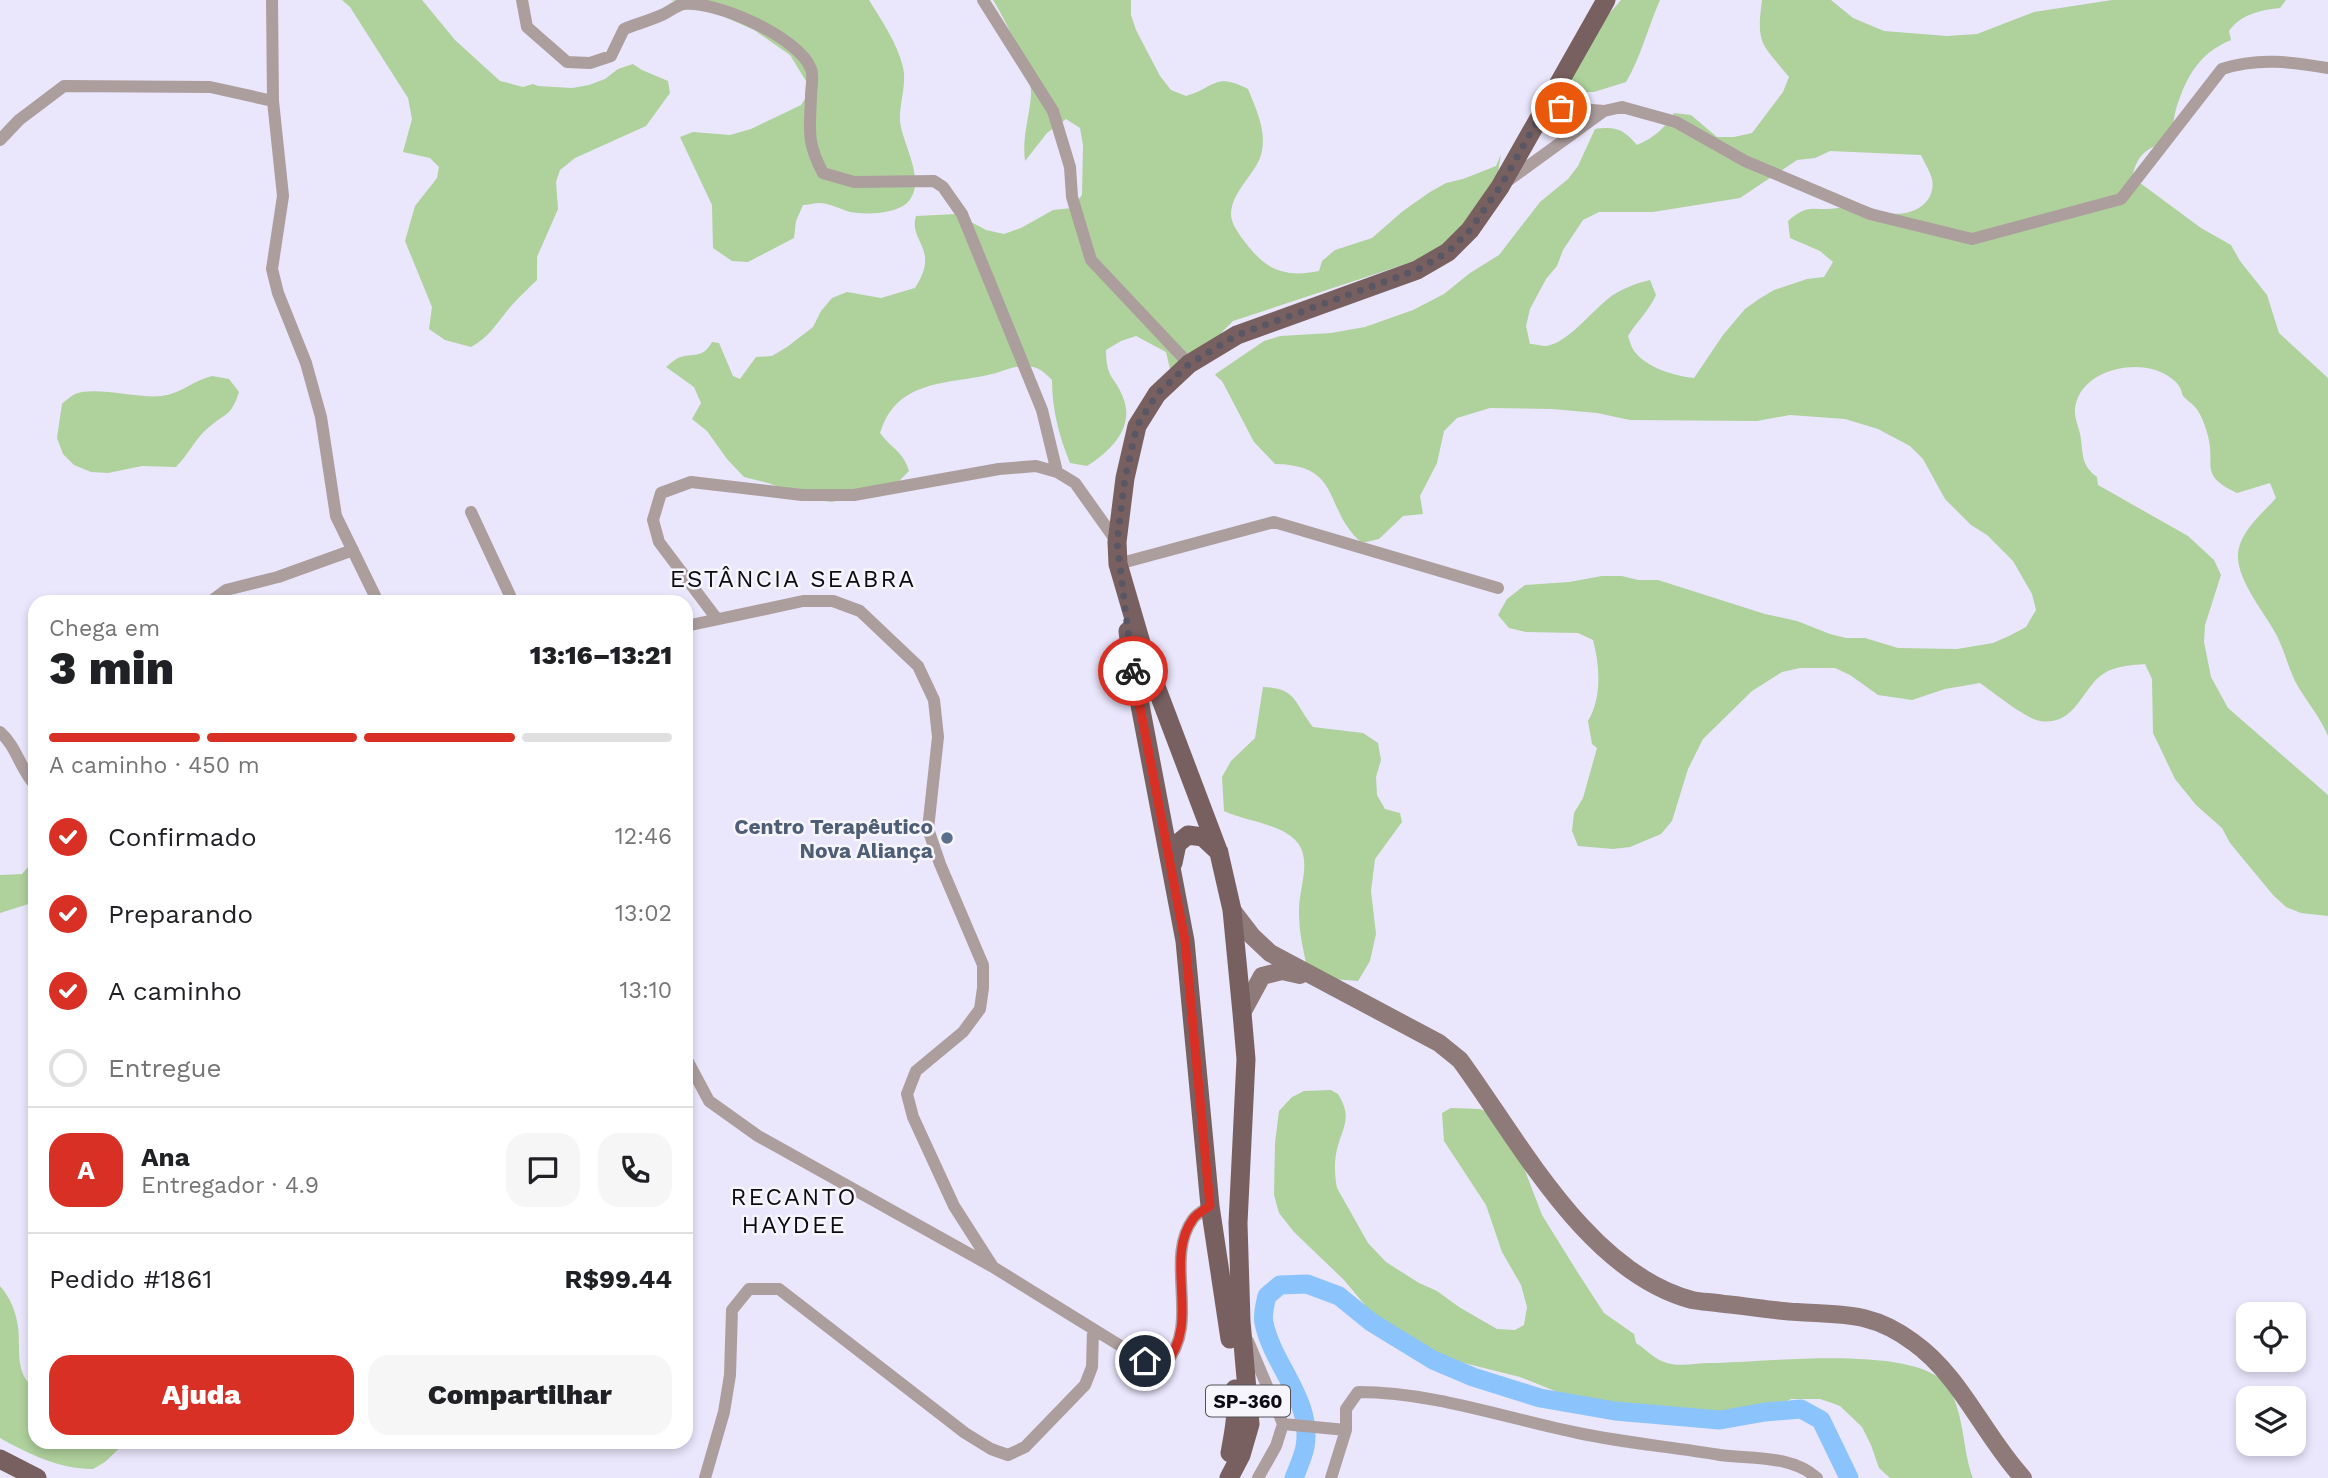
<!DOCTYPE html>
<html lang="pt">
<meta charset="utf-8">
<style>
body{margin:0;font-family:"Work Sans",sans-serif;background:#f6f6f6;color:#202124;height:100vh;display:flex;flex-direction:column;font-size:26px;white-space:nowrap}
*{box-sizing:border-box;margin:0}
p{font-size:23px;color:#757577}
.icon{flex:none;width:38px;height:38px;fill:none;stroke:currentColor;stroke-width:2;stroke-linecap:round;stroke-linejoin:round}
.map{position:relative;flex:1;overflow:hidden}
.side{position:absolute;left:28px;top:595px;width:665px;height:854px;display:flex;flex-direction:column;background:#fff;border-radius:21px;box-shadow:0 4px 10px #0003}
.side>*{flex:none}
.buttons{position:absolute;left:2236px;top:1302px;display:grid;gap:14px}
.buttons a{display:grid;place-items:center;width:70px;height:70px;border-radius:14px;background:#fff;box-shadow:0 4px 10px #0003;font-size:35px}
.pin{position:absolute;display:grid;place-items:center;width:60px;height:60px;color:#fff;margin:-30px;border:4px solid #fff;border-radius:50%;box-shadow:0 2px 7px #0007}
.courier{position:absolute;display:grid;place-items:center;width:70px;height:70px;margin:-35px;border:5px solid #d93025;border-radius:50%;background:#fff;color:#222;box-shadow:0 2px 9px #0007}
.headline em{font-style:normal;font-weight:800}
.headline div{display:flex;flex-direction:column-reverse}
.headline{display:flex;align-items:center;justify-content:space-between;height:119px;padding:0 21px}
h1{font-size:46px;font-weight:800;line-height:52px}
.bar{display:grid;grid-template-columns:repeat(4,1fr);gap:10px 7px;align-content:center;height:84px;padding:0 21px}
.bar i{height:9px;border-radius:5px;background:#e0e0e0}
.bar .selected{background:#d93025}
.bar p{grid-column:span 4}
.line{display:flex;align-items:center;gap:18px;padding:0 21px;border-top:2px solid #e0e0e0}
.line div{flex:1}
.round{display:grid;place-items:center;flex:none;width:74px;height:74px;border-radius:21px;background:#f6f6f6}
ol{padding:0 21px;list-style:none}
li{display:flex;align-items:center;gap:21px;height:77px}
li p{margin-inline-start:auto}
li .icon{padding:7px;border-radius:50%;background:#d93025;color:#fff;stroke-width:4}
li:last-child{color:#757577}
li i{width:38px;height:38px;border:4px solid #e0e0e0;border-radius:50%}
.primary-button{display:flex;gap:14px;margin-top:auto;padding:14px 21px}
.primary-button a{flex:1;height:80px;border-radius:21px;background:#d93025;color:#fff;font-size:28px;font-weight:800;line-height:80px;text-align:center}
.primary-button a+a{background:#f6f6f6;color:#202124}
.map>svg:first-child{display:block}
.green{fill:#afd19c;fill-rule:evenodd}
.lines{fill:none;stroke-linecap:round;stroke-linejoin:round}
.river{stroke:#8bc3fc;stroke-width:19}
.street{stroke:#ad9e9e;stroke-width:12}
.secondary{stroke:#8f7a7a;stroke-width:18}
.primary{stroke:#796060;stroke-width:19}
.done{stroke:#5a5765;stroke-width:7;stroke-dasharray:0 12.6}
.route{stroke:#d93025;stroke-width:9}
.service-dot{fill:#5c6f8a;stroke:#f6f5fb;stroke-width:2.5}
.labels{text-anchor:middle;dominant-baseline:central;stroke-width:5;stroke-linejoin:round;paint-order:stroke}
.shield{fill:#f6f5fb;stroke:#525059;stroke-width:2}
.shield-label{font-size:19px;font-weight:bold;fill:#0c0a13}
.service-label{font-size:21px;font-weight:bold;fill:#4e5e75;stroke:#f6f5fb;text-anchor:end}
.quarter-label{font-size:24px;letter-spacing:2px;fill:#0c0a13;stroke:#f6f5fb}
</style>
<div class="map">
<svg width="2328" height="1478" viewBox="0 0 2328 1478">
<rect width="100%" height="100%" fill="#eae6fc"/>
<path class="green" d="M342,0h80l33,40 45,41 23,6 10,-3 5,2 34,2 17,-3 16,-6 13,-10 15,-5 9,6 26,11 2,12 -24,33 -71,32 -15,12 -4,12 2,27 -21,48v23c-8,8 -16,15 -24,24 -14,15 -22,33 -42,43l-26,-7 -16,-11 3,-22 -27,-66 10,-35 22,-28 2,-11 -9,-9 -27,-6 9,-33 -4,-21 -58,-91z
M670,0h199c13,21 28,43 34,67 4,18 -4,36 -3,54 2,23 28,61 7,82 -12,11 -42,12 -57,9 -10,-3 -21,-9 -31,-9 -5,0 -11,2 -16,2l-7,16 -2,17 -46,24 -16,-1 -19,-13 -1,-43 -32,-68 13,-5 37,3 21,-6 50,-24 6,-9 -1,-15 -16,-26 -36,-25 -58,-26z
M993,0h138v15l5,15 24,46 11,14 15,6c30,-9 29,-24 62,-7 8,20 18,40 14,62 -4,22 -30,38 -31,63 0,10 8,20 14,28 21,28 39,36 74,29l3,-10 13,-11 37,-12 31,-27 27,-19 16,-9 17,-4 33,-13 5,-12 -5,30 -57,69 -206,68 -12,12 -8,15 -43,21 -4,-17 -30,-16 -15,5 -15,9c0,31 10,26 18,50 10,29 -15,52 -37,66l-17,-3c-11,-27 -18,-54 -18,-83 -8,-8 -14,-14 -27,-14 -13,0 -25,7 -37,9 -27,6 -56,6 -80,20 -15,9 -23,22 -28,38 12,16 23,18 29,38l-12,12 -48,15 -17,4 -17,-2 -47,-17 -24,-6 -17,-18 -20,-28 -15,-12 9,-16 -7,-16 -28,-20c5,-4 10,-9 15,-10 15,-4 22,1 31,-15l7,1 14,33 7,3 16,-22 16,-1 15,-9 26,-20 8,-16 11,-13 15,-6 34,6 34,-10c26,-40 -7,-46 1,-72l40,-2 30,16 18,4 17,-6 32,-18 19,-2 10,-13 1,-50 -3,-17 -14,-9 -19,14 -22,28c-3,-24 4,-42 6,-65 2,-21 -26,-77 -38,-96z
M1621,0h39c-12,27 -19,57 -34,82l-32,10h-18l-6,-15 24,-46z
M1762,0h69l22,18 31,13 63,5 30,-2 57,-22 78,-12h174l-6,8c-19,2 -39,6 -51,23l2,9c-32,13 -45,37 -55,69 -3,11 -2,21 -10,31 -3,4 -8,5 -13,7 -14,7 -17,16 -21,30l69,51 30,17 9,16 27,34 12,38 49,45v358c-8,-20 -23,-36 -33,-55 -7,-15 -11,-31 -18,-45 -12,-23 -40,-55 -39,-81 1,-23 24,-41 38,-57l-6,-15 -33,10c-39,-18 -21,-27 -29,-57 -2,-8 -7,-23 -13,-29 -3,-4 -9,-7 -12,-11 -1,-2 -2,-8 -4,-10 -5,-8 -18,-15 -27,-17 -27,-7 -68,4 -76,34 -4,14 4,24 5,37 2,16 1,26 16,37l1,8 90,51 26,24 7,15 -16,50 -1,17 7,35 17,31 100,87v121l-27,-3 -15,-6 -13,-12 -43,-52 -8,-15 -26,-23 -21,-26 -22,-46 -1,-54 -7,-15c-12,1 -26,2 -37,7 -26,12 -30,56 -68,50 -14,-2 -47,-29 -60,-38l-35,6 -33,11 -34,-5 -28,-20 -15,-7h-35l-18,4 -30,19 -49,48 -15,30 -16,52 -11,13 -31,13 -17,2 -35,-3 -6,-15 2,-18 9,-15 14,-50 -5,-4 -4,-23c14,-23 12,-55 5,-81l-15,-7 -52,-1 -17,-4 -11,-13 9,-16 18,-14 44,-3 33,-6h20l16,4h20l107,34 32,7 33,13 16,4h19l33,10 59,1 36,-6 16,-7 17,-9 10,-17 -4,-16 -19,-33 -26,-26 -16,-10 -26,-26 -22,-40 -13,-13 -32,-17 -33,-10 -55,-4 -33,6 -127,-1 -33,-7 -45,-4 -62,-1 -33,10 -13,13 -7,32 -17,33 3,18 -20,2 -24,23 -17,4c-40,-34 -18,-78 -87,-79l-21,-22 -32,-61 -7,-6 2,-2 47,-32 16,-5 51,-3 34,-6 48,-17 31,-16 26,-21 29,-18 41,-53 28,-23 10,-13 17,-37c21,-3 28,0 42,16 18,-8 27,-16 37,-32l17,2 26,22h17l18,-4 31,-41 6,-15c-27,-34 -33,-31 -27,-77zM1830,151l91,4c3,7 9,16 11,24 5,27 -25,40 -48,33 -10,-2 -19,-8 -30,-8 -6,0 -11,3 -16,4 -25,4 -28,-6 -50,13l2,17 30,13 13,11 -9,15 -17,2 -33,11 -15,9 -14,10 -22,26 -29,43c-19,-2 -47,-10 -60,-27 -3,-4 -4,-10 -6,-15 9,-15 21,-25 28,-41l-6,-15c-17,4 -35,11 -48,24 -14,12 -37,40 -56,42 -5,0 -11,-2 -16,-2l-4,-18 4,-17 16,-30 11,-13 6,-16 20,-30 16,-8h54l87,-14 57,-38 18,-2z
M212,376l17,3 10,13c-8,25 -14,21 -31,36 -13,11 -20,27 -32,39l-34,-1 -34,7 -17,-1 -17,-7 -11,-11 -6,-16 5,-34c3,-3 9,-8 13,-10 20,-8 63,5 87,2 20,-3 32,-16 50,-20z
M1263,687c34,1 31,16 50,40l50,6 15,10 3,17 -5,17 1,18 8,14 15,4 2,9 -27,37 -4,32 5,43 -6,27 -12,20 -38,-3 -13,-11c-4,-18 -8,-36 -8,-54 -1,-28 19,-62 -13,-80 -19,-11 -42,-13 -62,-22l-2,-34 9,-16 24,-23z
M35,859v43l-35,11v-38l22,-1z
M1331,1090l7,4c16,26 3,34 -2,60 -2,11 -1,23 1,34l31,55 18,19 33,21 18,8 22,16 38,22 18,1 9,-5 3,-18 -6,-22 -19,-33 -16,-47 -42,-64 -2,-28 9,-5 29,1 9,4 30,42 23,60 36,58 26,40 30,21 2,9c10,6 19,17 31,20 13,4 29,0 42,0 51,0 208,-20 238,23 18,26 15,64 26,92h-83l-11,-10 -8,-23 -9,-18 -22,-21 -8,-3 -12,-4h-29l-35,17 -99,2 -60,-18 -32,-5 -45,-18 -56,-14 -46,-17 -39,-24 -35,-42 -50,-48 -15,-19 -5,-18 1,-52 4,-32 13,-14 12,-6z
M0,1286c10,11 16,26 18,41 3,23 -4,46 17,62v53h91l-21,20 -12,7c-34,0 -64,-15 -93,-31z"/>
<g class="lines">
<path class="river" d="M1294,1478c4,-10 9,-21 11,-31 8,-47 -32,-81 -41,-124 -2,-8 1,-18 3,-27l13,-11 27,-1 32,12 32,26 62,38 40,17 67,21 75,13 105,9 45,-8 36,-3 20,11 28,58"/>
<path class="street" d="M272,0l1,101 10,95 -11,73 6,24 28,70 15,54 15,99 42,86
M522,0l5,27 40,35 23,1 21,-7 13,-27c13,-5 27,-9 40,-15 6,-3 12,-8 19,-10 32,-4 116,33 128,65 3,7 0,18 0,27 -1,33 -5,46 12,77l31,9 80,-1 9,6 19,27 80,196 15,62
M983,0l70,111 17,56 2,30 19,63 98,104
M1604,111l18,-4 54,15 69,39 125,53 102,25 149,-40 101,-130c36,-12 70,-7 106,-1
M0,140l19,-20 45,-34 146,1 63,14
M1509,180l95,-69 -58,-5
M471,512l42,90
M1118,564l156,-42 224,66
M210,602l16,-12 52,-13 75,-27
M717,619l-58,-77 -6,-22 8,-27 30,-11 111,13h52l145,-26 37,-3 21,6 18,11 42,59
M686,626l117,-25h30l27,10 58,55 16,34 4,37 -10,92 12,35 43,101v23l-3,21 -17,23 -47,39 -9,23 6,23 41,89 39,61
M0,732c17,15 20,37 35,53
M686,1058l23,43 49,35 235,131 152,94 20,3c37,-40 -2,-104 28,-145 3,-5 11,-9 17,-13
M1248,1341l35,83 -7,22 -18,32
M1283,1424l63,6 -15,48
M1346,1430v-21l12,-17c75,0 147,26 220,41 47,10 95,14 142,22 33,4 71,0 97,23
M705,1478l19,-66 6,-37 2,-65 17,-21h30l186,144 26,16 17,6 17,-8 60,-62 7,-18 1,-38"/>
<path class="secondary" d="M1232,910l20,26 18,17 169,90 21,17c60,82 127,212 232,240 10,2 21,2 32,4 24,2 49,7 73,8 48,3 76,0 116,30 48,34 71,94 110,136
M1242,1013l20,-37 20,-5 18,4"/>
<path class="primary" d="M1128,631l4,32 53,278 25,265 20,133
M1173,863l4,-19 11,-9 15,2 16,15
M1230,1453c4,-21 8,-42 5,-64
M0,1459l37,19
M1229,1478l12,-23 9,-31 -9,-103 -3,-98 8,-164 -4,-46 -10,-103 -13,-57 -73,-193 -28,-96 -1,-22 8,-64 12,-52 20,-32 32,-30 48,-29 180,-65 31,-18 22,-22 30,-43 106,-187"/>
</g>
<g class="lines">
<path class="done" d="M1133,671l-16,-129 8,-64 12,-52 20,-32 32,-30 48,-29 180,-65 31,-18 22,-22 30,-43 46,-81 15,2"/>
<path class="route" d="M1133,671l52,270 25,265c-6,4 -14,8 -17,13 -30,41 9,104 -28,145l-20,-3"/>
</g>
<circle class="service-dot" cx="947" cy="838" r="7"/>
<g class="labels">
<rect class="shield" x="1206" y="1385.5" width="84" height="31" rx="5"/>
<g class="shield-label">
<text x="1248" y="1401">SP-360</text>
</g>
<g class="service-label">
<text x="933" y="826">Centro Terapêutico<tspan x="933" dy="24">Nova Aliança</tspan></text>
</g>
<g class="quarter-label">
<text x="793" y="579">ESTÂNCIA SEABRA</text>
<text x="794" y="1197">RECANTO<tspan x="794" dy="28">HAYDEE</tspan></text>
</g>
</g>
</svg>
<div class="buttons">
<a><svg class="icon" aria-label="locate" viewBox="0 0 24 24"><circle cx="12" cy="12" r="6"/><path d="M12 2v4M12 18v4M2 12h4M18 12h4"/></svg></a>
<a><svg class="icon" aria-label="layers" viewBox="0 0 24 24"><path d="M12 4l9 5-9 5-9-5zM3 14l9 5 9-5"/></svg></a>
</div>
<div class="pin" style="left:1561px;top:108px;background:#ea580c"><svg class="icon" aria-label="bag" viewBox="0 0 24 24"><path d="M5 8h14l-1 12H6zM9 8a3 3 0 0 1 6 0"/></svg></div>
<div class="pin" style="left:1145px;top:1361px;background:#1f2937"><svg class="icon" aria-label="home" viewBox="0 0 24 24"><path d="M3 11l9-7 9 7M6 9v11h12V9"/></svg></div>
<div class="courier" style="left:1133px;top:671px"><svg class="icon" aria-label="bike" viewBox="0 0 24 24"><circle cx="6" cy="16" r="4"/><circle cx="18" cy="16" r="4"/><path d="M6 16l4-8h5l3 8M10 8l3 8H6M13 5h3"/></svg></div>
<section class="side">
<div class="headline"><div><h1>3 min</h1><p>Chega em</p></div><em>13:16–13:21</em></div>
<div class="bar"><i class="selected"></i><i class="selected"></i><i class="selected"></i><i></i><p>A caminho · 450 m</p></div>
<ol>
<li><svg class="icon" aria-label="check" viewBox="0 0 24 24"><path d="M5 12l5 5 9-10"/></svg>Confirmado<p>12:46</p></li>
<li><svg class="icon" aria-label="check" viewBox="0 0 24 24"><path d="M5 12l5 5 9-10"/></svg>Preparando<p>13:02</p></li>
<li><svg class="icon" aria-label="check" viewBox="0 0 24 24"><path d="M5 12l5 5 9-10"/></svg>A caminho<p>13:10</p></li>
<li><i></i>Entregue</li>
</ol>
<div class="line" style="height:126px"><b class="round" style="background:#d93025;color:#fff">A</b><div><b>Ana</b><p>Entregador · 4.9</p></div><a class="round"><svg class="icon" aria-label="chat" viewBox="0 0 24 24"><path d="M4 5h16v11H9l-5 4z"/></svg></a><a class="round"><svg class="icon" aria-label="phone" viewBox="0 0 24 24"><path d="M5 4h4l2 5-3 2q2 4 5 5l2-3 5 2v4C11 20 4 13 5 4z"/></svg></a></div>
<div class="line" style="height:91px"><div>Pedido #1861</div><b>R$99.44</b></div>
<div class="primary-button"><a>Ajuda</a><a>Compartilhar</a></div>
</section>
</div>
